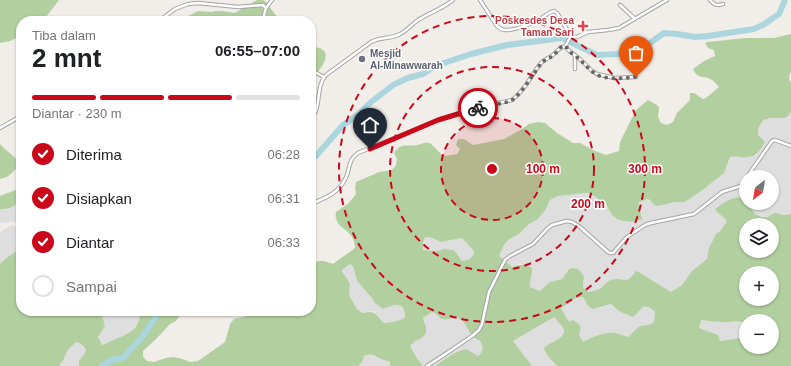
<!DOCTYPE html>
<html lang="id">
<meta charset="utf-8">
<style>
body{margin:0;font-family:Arial,sans-serif;background:#f6f6f6;color:#202124;height:100vh;display:flex;flex-direction:column;font-size:15px;white-space:nowrap}
*{box-sizing:border-box;margin:0}
p{font-size:13px;color:#757577}
.icon{flex:none;width:22px;height:22px;fill:none;stroke:currentColor;stroke-width:2;stroke-linecap:round;stroke-linejoin:round}
.map{position:relative;flex:1;overflow:hidden}
.side{position:absolute;left:16px;top:16px;width:300px;height:300px;display:flex;flex-direction:column;background:#fff;border-radius:16px;box-shadow:0 1px 3px #0004}
.side>*{flex:none}
.needle{width:26px;rotate:211deg}
.buttons{position:absolute;left:739px;top:170px;display:grid;gap:8px}
.buttons a{display:grid;place-items:center;width:40px;height:40px;border-radius:50%;background:#fff;box-shadow:0 1px 3px #0004;font-size:20px}
.pin{position:absolute;display:grid;place-items:center;width:34px;height:34px;color:#fff;margin:-41px -17px;border-radius:50% 50% 50% 0;rotate:-45deg;box-shadow:0 0 4px #0007}
.pin .icon{rotate:45deg}
.courier{position:absolute;display:grid;place-items:center;width:40px;height:40px;margin:-20px;border:3px solid #cb071a;border-radius:50%;background:#fff;color:#222;box-shadow:0 1px 5px #0007}
.head em{font-style:normal;font-weight:700}
.head div{display:flex;flex-direction:column-reverse}
.head{display:flex;align-items:center;justify-content:space-between;height:68px;padding:0 16px}
h1{font-size:26px;font-weight:700;line-height:30px}
.bar{display:grid;grid-template-columns:repeat(4,1fr);gap:6px 4px;align-content:center;height:48px;padding:0 16px}
.bar i{height:5px;border-radius:3px;background:#e0e0e0}
.bar .current{background:#cb071a}
.bar p{grid-column:span 4}
ol{padding:0 16px;list-style:none}
li{display:flex;align-items:center;gap:12px;height:44px}
li p{margin-inline-start:auto}
li .icon{padding:4px;border-radius:50%;background:#cb071a;color:#fff;stroke-width:4}
li:last-child{color:#757577}
li i{width:22px;height:22px;border:2px solid #e0e0e0;border-radius:50%}
.map>svg:first-child{display:block}
.residential{fill:#dfdede}
.forest{fill:#b1cf9f;fill-rule:evenodd}
.lines{fill:none;stroke-linecap:round;stroke-linejoin:round}
.river{stroke:#abd6dd;stroke-width:6}
.minor-casing{stroke:#a5a5a5;stroke-width:4.5}
.minor{stroke:#fff;stroke-width:2.5}
.done{stroke:#6a6867;stroke-width:4;stroke-dasharray:0 7.2}
.route{stroke:#cb071a;stroke-width:5}
.ring{fill:none;stroke:#cb071a;stroke-width:2;stroke-dasharray:7 5}
.health-dot{fill:#e0444e;stroke:#fff;stroke-width:1.5}
.worship-dot{fill:#6b7280;stroke:#fff;stroke-width:1.5}
.labels{text-anchor:middle;dominant-baseline:central;stroke-width:3;stroke-linejoin:round;paint-order:stroke}
.health-label{font-size:10px;font-weight:bold;fill:#be3a42;stroke:#fff;text-anchor:end}
.worship-label{font-size:10px;font-weight:bold;fill:#5b616d;stroke:#fff;text-anchor:start}
.centre{fill:#cb071a;stroke:#fff;stroke-width:2}
.ring-label{font-size:12px;text-anchor:middle;font-weight:bold;fill:#cb071a;stroke:#fff;stroke-width:3;stroke-linejoin:round;paint-order:stroke}
</style>
<div class="map">
<svg width="791" height="366" viewBox="0 0 791 366">
<rect width="100%" height="100%" fill="#f1ede8"/>
<path class="residential" d="M791,112v102l-7,1 -6,-2 -6,1 -6,3 -8,-1 -3,-2 -5,-8v-3h22v-26h-26v21l-2,-1 -28,14 8,7 2,2v3l-5,7 -5,4 -6,14 -3,11 -15,12 -10,14 -11,7 -18,-11 -14,-9 -6,1 -4,6 -3,1h-15l-3,1 -8,8 -11,3 -6,-4 -1,-3 2,-4 -15,-12 -7,10 -12,3 -10,9 -10,-4 -1,-3 4,-13 -3,-5 -9,-2 -9,3 -13,-11 5,-11 4,-5 11,-6 10,-10 9,-5 8,-10 4,-9 8,-4 27,-3 6,1 8,6 6,2 2,6 7,10 13,4 11,-19 9,-4 11,7 17,-4h10l19,-13 20,-16 6,-16 3,-1 18,1 6,-2 1,-26 5,-9 8,-2h10l6,-1z
M17,204l4,1v16l-21,2v-14h9l4,-4z
M12,225l9,5v19l-7,4 -14,11v-31l3,-3z
M425,237l7,1 9,4 21,-4 12,13v3l-1,3 -3,2 -8,2 -24,-10 -15,-1v-7z
M350,264l3,2 1,3 3,12 14,16 4,6 8,6 11,-5h4l5,4 2,6v3l-2,2 -3,2 -16,2 -9,-11 -4,-1 -9,2 -5,-4 -8,-14 1,-11 -2,-4 -5,-7 -1,-3z
M583,297l1,3 16,8 11,-4 6,5 24,-1 3,-2 3,1 8,5 -1,10 -5,3 -6,1 -3,1 -12,10 -7,-2 -9,-2 -12,2 -17,7 -4,-7 2,-6 -12,-7 -8,-14 15,-10z
M102,311h39l-1,7 -6,11 -8,6 -25,10 -3,-8 7,-11 -3,-11z
M432,312h3l4,5 3,2h3l9,-2 9,3 19,24 1,4 -2,6 -3,2h-29l-14,10h-12l-13,-20 5,-5 7,-3 4,-5v-6l-3,-9z
M554,317l9,11 1,3v3l-19,18 7,10 5,4h-25l-19,-25z
M702,320l21,2h14l7,1 2,2v12l-27,4 -21,-13 3,-7z
M76,342h4l3,3 3,5 -1,3 -4,5 -2,8h-20l5,-7 3,-8z
M367,354h7l8,6h6l2,2v4h-32l5,-7 1,-3z"/>
<path class="forest" d="M0,0h59l-16,21h-22v15l-11,5 -10,2z
M257,0h6l3,2 14,19h-101l19,-10 14,1 3,-1h7l13,2z
M791,34v38l-1,1 -1,6 2,4v29l-4,5 -3,1h-13l-8,2 -5,9v6l7,7c-9,14 -9,16 -26,15 -3,-1 -5,-1 -9,0l-6,16 -20,16 -19,13h-10l-17,4 -4,-1 -4,-5 -3,-1 -9,4 4,16c-7,4 -22,4 -29,-3 -4,-4 -5,-9 -8,-14l-6,-2 -5,-4 -6,-3h-3l-27,3 -8,4 -4,9 -8,10 -9,5 -10,10 -11,6 -4,5 -5,11 13,11c7,-2 14,-4 20,1 1,7 -3,12 -2,19l10,4 10,-9 12,-3 7,-10 3,-1 6,1 3,3 3,5 -1,8v3l6,4 11,-3 8,-8 3,-1 6,-1 9,1 3,-1 7,-8 3,1 14,9 18,11 11,-7 10,-14 15,-12 2,-11 7,-14 5,-4 5,-7v-3l-2,-2 -8,-7 -1,-2c10,-7 18,-14 31,-11v5h4c1,8 7,15 16,14 3,0 5,-3 9,-4 4,0 6,2 9,2 2,0 6,-1 7,-1v152h-234c-5,-5 -11,-11 -13,-18 5,-5 22,-10 20,-18 -2,-5 -7,-9 -10,-13l-41,24 19,25h-97c10,-7 19,-14 31,-17l12,7c5,-4 6,-9 2,-15 -2,-1 -4,-2 -5,-3 -8,-6 -8,-16 -17,-20 -5,-2 -10,3 -16,1 -4,-2 -5,-6 -10,-7l-9,6 3,9v6l-4,5 -7,3 -5,5 7,12 6,8h-33v-4c-3,-2 -6,-1 -9,-3 -7,-4 -9,-6 -17,-3l-2,6 -4,4h-279v-5l6,-8 1,-3c-2,-4 -4,-7 -10,-8l-9,9 -3,8 -5,7h-59v-102c6,-6 13,-11 21,-15v62h81v4l3,11 -7,11 4,8c8,-4 26,-10 32,-16 4,-4 6,-12 7,-18h42l-7,10 -6,3 -13,14 -14,13v6l4,4 7,1 12,-4 7,-1 6,1 12,4 7,-1 27,-19 5,-18 4,-5 13,-3 6,-5h58v-46c9,-7 13,-4 22,-1l22,-16c0,-18 -17,-18 -19,-30 -1,-1 0,-5 0,-6l12,-8 8,-10 -1,-6 1,-6 23,-10 13,-2 4,-5 1,-6 -3,-6c8,-11 12,-6 23,-8 6,-1 6,-3 13,-2l10,10 5,3 12,-2 3,-5 -4,-4 2,-6h6l9,6 31,-6 18,-10 7,-5 9,-2 7,1 12,10 16,10h7l15,8 11,4 13,-4 1,-9 16,-32 12,-10 9,5 2,2 -1,10 3,6 6,2 6,-3 4,-9 13,-13v-7h4l9,6 3,-1 13,-11c-2,-2 -5,-6 -7,-7 -9,-6 -13,1 -19,-11l11,-8 11,-5 -1,-6 -6,-2 -3,-5 3,-1 38,-4h28zM746,225h26v26h-26zM425,237l7,1 9,4 21,-4 12,13v3l-4,5 -8,2 -8,-11 -10,-1 -6,2 -15,-1v-7zM350,264l3,2 4,15 14,16 4,6 8,6c10,-4 22,-9 22,8 -5,5 -14,5 -21,6 -9,-10 -8,-13 -22,-10l-5,-4 -8,-14 1,-11 -2,-4 -5,-7 -1,-3zM746,273h26v26h-26zM583,297l5,9 5,3 18,-5 8,7 14,6 11,-11 6,2 5,4 -1,10c-7,5 -7,2 -13,4 -5,2 -9,8 -13,11 -4,-1 -8,-3 -13,-4 -11,-1 -22,4 -32,9l-4,-7c3,-10 2,-9 -6,-15l-4,2 -8,-14 15,-10zM702,320c7,1 14,2 21,2 8,1 17,-3 23,3v-4h26v26h-26v-10l-26,4 -2,-6 -19,-7 2,-7z
M311,47c5,0 8,0 12,3 9,7 -7,24 -12,31z
M0,144c6,7 15,12 19,19 -1,5 -8,11 -12,14 -2,1 -5,1 -7,2z
M21,188v17c-6,-2 -6,0 -11,3 -3,1 -7,1 -10,1v-13z"/>
<g class="lines">
<path class="river" d="M311,159l5,-3 27,-31 16,-11 11,-11 23,-18 15,-7 15,-4 12,-8 36,-12 36,-9 55,-7 35,17 21,-1 19,-5 13,-6 14,-10 13,1 18,3 13,-1 46,-7 9,-4 16,-11 6,-14
M102,366l9,-6 12,-2 19,-21 18,-26"/>
<defs>
<path id="minor" d="M480,0l17,26c2,2 5,4 8,4 7,1 27,-6 33,-10 7,-3 8,-7 16,-9l3,2 14,23
M710,0c4,5 7,6 13,4
M620,5l14,13
M266,8l6,-8
M159,21l16,-12 13,-5 10,-1 40,4 25,-2 3,3 -2,7 2,6
M571,36l2,1h4l11,-5 20,-2 11,-2 48,-28
M571,36l-5,9 1,4 14,11 11,11 5,3 18,4 21,-1
M575,69v-13
M311,70l13,7
M311,119c11,-11 4,-32 15,-44l45,-33c9,-5 18,-3 27,-7 8,-3 13,-10 20,-15 11,-7 24,-11 35,-20
M0,128l21,-12
M747,177l25,-36 3,-1 16,6
M311,204c15,-6 30,-12 36,-29 3,-9 2,-16 11,-22l80,-33 38,-12 36,-8c13,-9 19,-25 29,-37 3,-4 9,-5 13,-9 4,-4 6,-7 12,-8
M427,366l17,-11 28,-19 7,-6 3,-6 7,-32 16,-32 5,-4 23,-12 14,-15 5,-4 11,-3 4,-1 5,1 8,5 28,25 2,1h3l14,-16 18,-12 6,-2 43,-9 28,-22 19,-6 5,-7"/>
</defs>
<use href="#minor" class="minor-casing"/>
<use href="#minor" class="minor"/>
</g>
<g class="lines">
<path class="done" d="M478,108l30,-6 6,-3 10,-11 18,-26 11,-6 8,-9 5,-1c2,6 9,9 13,13 5,4 9,9 14,13 11,9 29,6 43,5"/>
<path class="route" d="M370,149l68,-29 40,-12"/>
</g>
<circle cx="492" cy="169" r="51" fill="#cb071a" fill-opacity=".12"/>
<g class="ring">
<circle cx="492" cy="169" r="51"/>
<circle cx="492" cy="169" r="102"/>
<circle cx="492" cy="169" r="153"/>
</g>
<path class="health-dot" d="M581 20h4v4h4v4h-4v4h-4v-4h-4v-4h4z"/>
<circle class="worship-dot" cx="362" cy="59" r="4"/>
<g class="labels">
<g class="health-label">
<text x="574" y="20">Poskesdes Desa<tspan x="574" dy="12">Taman Sari</tspan></text>
</g>
<g class="worship-label">
<text x="370" y="53">Mesjid<tspan x="370" dy="12">Al-Minawwarah</tspan></text>
</g>
</g>
<circle cx="492" cy="169" r="6" class="centre"/>
<g class="ring-label">
<text x="543" y="173">100 m</text>
<text x="645" y="173">300 m</text>
<text x="588" y="208">200 m</text>
</g>
</svg>
<div class="buttons">
<a><svg class="needle" viewBox="-14 -14 28 28"><path d="M0-13l5 13h-10z" fill="#e53935"/><path d="M0 13l5-13h-10z" fill="#757577"/></svg></a>
<a><svg class="icon" aria-label="layers" viewBox="0 0 24 24"><path d="M12 4l9 5-9 5-9-5zM3 14l9 5 9-5"/></svg></a>
<a>+</a>
<a>−</a>
</div>
<div class="pin" style="left:636px;top:77px;background:#ea580c"><svg class="icon" aria-label="bag" viewBox="0 0 24 24"><path d="M5 8h14l-1 12H6zM9 8a3 3 0 0 1 6 0"/></svg></div>
<div class="pin" style="left:370px;top:149px;background:#1f2937"><svg class="icon" aria-label="home" viewBox="0 0 24 24"><path d="M3 11l9-7 9 7M6 9v11h12V9"/></svg></div>
<div class="courier" style="left:478px;top:108px"><svg class="icon" aria-label="bike" viewBox="0 0 24 24"><circle cx="6" cy="16" r="4"/><circle cx="18" cy="16" r="4"/><path d="M6 16l4-8h5l3 8M10 8l3 8H6M13 5h3"/></svg></div>
<section class="side">
<div class="head"><div><h1>2 mnt</h1><p>Tiba dalam</p></div><em>06:55–07:00</em></div>
<div class="bar"><i class="current"></i><i class="current"></i><i class="current"></i><i></i><p>Diantar · 230 m</p></div>
<ol>
<li><svg class="icon" aria-label="check" viewBox="0 0 24 24"><path d="M5 12l5 5 9-10"/></svg>Diterima<p>06:28</p></li>
<li><svg class="icon" aria-label="check" viewBox="0 0 24 24"><path d="M5 12l5 5 9-10"/></svg>Disiapkan<p>06:31</p></li>
<li><svg class="icon" aria-label="check" viewBox="0 0 24 24"><path d="M5 12l5 5 9-10"/></svg>Diantar<p>06:33</p></li>
<li><i></i>Sampai</li>
</ol>
</section>
</div>
